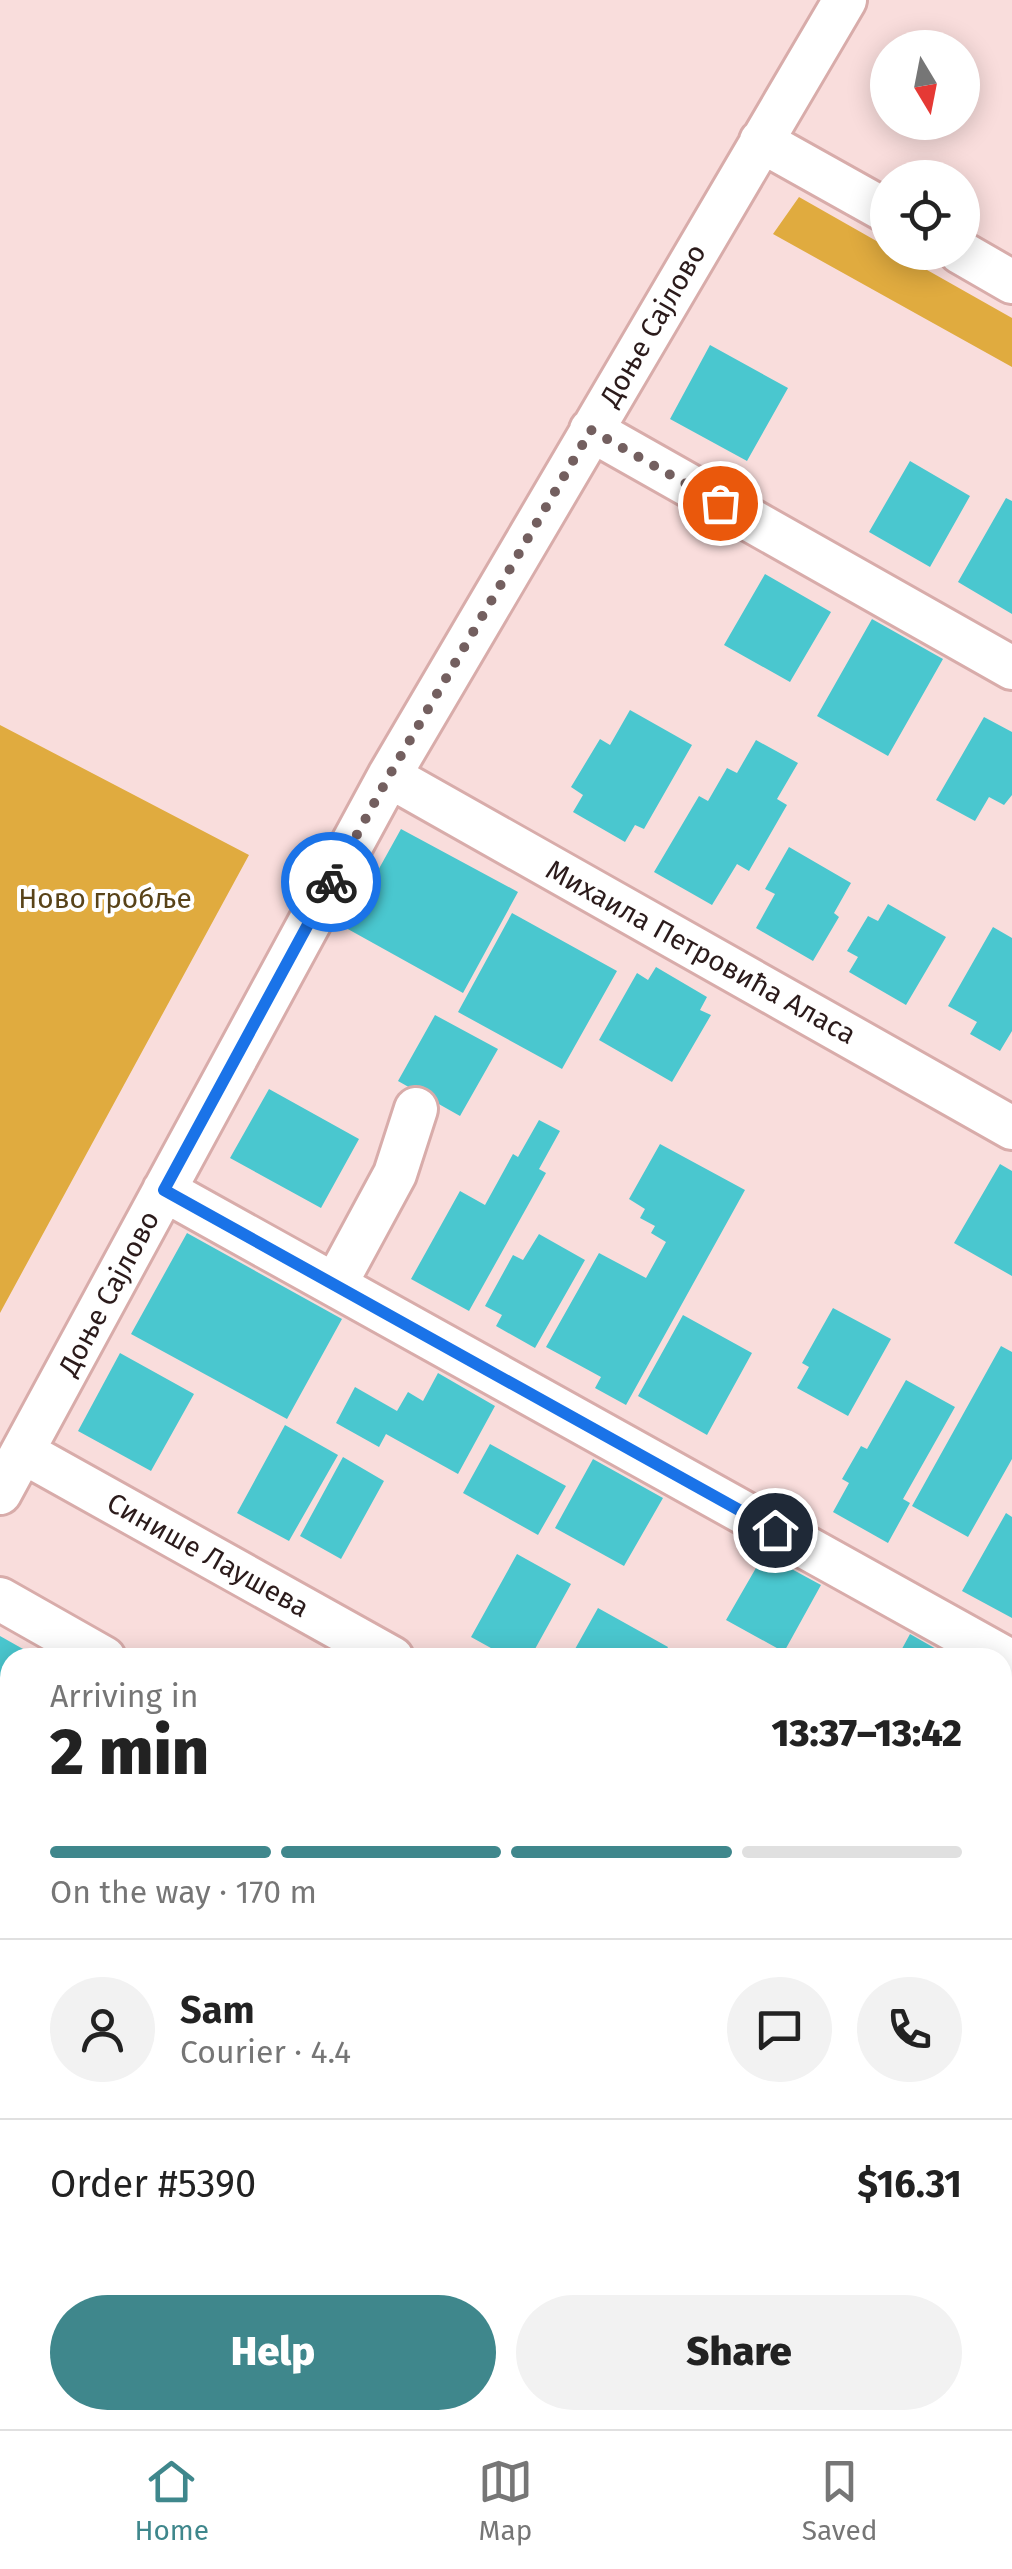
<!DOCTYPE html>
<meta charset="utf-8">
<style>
body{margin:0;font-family:"Fira Sans",sans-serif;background:#f2f2f2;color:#222;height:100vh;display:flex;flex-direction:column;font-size:38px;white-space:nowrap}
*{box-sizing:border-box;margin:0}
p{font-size:32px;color:#767676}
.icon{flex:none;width:55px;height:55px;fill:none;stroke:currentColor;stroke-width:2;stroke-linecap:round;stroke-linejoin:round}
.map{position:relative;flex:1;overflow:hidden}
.panel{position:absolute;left:0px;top:1648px;width:1012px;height:782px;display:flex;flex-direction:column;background:#fff;border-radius:30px 30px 0 0;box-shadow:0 5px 25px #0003}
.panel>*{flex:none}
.needle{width:65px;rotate:170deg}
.fabs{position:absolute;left:870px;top:30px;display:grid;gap:20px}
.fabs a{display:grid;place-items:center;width:110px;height:110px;border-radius:50%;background:#fff;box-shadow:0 5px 25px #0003;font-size:50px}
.pin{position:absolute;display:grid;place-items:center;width:85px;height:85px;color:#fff;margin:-42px;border:5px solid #fff;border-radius:50%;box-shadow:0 2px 10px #0007}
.courier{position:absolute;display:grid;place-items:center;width:100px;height:100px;margin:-50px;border:8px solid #1a73e8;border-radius:50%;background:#fff;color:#222;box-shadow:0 2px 12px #0007}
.head em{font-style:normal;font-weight:800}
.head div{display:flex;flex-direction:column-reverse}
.head{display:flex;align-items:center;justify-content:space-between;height:170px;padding:0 50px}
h1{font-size:65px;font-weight:800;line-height:75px}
.bar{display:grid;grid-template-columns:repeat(4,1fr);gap:15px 10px;align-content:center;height:120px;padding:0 50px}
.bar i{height:12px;border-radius:8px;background:#e0e0e0}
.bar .on{background:#3f878c}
.bar p{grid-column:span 4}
.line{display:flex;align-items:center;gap:25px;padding:0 50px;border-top:2px solid #e0e0e0}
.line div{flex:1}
.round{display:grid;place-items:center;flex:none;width:105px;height:105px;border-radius:52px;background:#f2f2f2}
.button{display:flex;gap:20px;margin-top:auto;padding:20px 50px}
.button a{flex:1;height:115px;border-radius:60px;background:#3f878c;color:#fff;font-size:40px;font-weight:800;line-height:115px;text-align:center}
.button a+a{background:#f2f2f2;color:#222}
.tab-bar{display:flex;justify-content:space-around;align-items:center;height:140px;border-top:2px solid #e0e0e0;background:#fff;font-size:28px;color:#767676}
.tab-bar a{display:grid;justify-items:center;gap:5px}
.tab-bar .on{color:#3f878c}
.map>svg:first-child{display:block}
.green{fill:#e0ab3f}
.building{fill:#4ac7cf}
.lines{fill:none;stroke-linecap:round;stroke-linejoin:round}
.minor-casing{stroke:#d8acaa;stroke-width:48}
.minor{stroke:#fff;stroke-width:42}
.done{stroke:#735f5f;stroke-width:10;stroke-dasharray:0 18}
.route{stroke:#1a73e8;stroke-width:12}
.labels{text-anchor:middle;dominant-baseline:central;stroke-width:8;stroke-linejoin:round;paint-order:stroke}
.street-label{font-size:28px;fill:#2b1b1b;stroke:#fff}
.park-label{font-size:28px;fill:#594318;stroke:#fff}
</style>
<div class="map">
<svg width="1012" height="2429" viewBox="0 0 1012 2429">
<rect width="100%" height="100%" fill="#f9dddc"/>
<path class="green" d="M799,197l88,50 1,5 9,1 115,65v49l-239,-133z
M0,725l249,130 -249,458z
M1003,2368l9,4v57h-84l6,-9h68z"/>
<path class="building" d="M710,345l78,43 -41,73 -77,-42z
M910,461l60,35 -40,71 -61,-35z
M1006,498l6,3v113l-54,-32z
M765,574l66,38 -41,70 -66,-37z
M872,619l71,40 -55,97 -71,-40z
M630,710l62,35 -48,84 -9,-4 -10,17 -52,-30 10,-17 -12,-8 29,-48 10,6z
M984,717l28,15v63l-8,10 -15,-8 -14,24 -39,-21z
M756,740l42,23 -21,36 10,6 -38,66 -12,-7 -25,41 -58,-33 45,-76 9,5 19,-33 10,5z
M401,829l117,63 -55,101 -117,-65z
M789,847l62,36 -17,30 5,4 -26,44 -57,-33 19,-34 -10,-5z
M888,904l58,33 -40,68 -57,-33 9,-15 -11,-6 21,-35 10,5z
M512,913l105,58 -55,98 -104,-57z
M993,927l19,11v93l-12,20 -30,-17 7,-12 -29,-16z
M656,967l51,30 -7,13 11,5 -39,67 -73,-42 38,-67 11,7z
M435,1015l63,34 -38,67 -62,-35z
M269,1089l90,50 -38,69 -91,-50z
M539,1120l21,11 -21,38 7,4 -77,138 -58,-32 49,-88 25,14 28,-51 5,3z
M660,1144l85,46 -119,215 -31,-17 6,-11 -55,-30 53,-94 47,25 20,-36 -15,-9 4,-7 -15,-8 5,-9 -16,-10z
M1000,1164l12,7v105l-58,-33z
M187,1233l155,86 -55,100 -156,-85z
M539,1234l46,26 -50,88 -39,-22 6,-11 -17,-9 28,-51 10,5z
M833,1308l58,31 -43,77 -51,-28 12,-21 -7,-4z
M683,1315l69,38 -45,82 -69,-39z
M1001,1346l11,6v107l-44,78 -56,-31z
M120,1353l74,41 -43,77 -73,-40z
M438,1373l57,33 -37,68 -72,-40 -7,13 -43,-24 19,-36 42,24 11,-19 15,9z
M906,1380l49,27 -52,92 7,4 -22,40 -55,-31 16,-29 -7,-4 19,-33 6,3z
M285,1425l53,30 -49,86 -52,-28z
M490,1444l76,42 -28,49 -75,-42z
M343,1457l41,24 -43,78 -41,-23z
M593,1459l70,39 -39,68 -69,-38z
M1006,1513l6,4v101l-50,-27z
M517,1554l54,30 -41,74h-21l-38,-21z
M764,1554l57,31 -37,67 -58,-32z
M598,1608l70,39 -6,11h-92z
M910,1634l42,24h-55z
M0,1636l39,22h-29v83l-10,-6z
M0,1845l10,6v63l-10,-6z
M0,2127l10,5v98l-10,-5z
M1002,2193l10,5v30l-10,17z
M1012,2263v82l-10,-5v-60z
M315,2420h82l-5,9h-61z
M456,2420h51l16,9h-72z
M691,2420h17l16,9h-38z"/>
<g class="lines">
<defs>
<path id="minor" d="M761,141l127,71
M960,252l52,30
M591,430l421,238
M389,776l623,352
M164,1190l848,472
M335,1285l60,-111 21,-65
M23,1452l369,206
M0,1493l389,-717 456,-776
M0,1599l104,59
M1002,1997l10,6
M0,2004l10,5
M1002,2158l10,6
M0,2305l10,6
M207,2420l16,9
M750,2420l16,9"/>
</defs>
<use href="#minor" class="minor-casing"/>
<use href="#minor" class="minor"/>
</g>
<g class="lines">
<path class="done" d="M331,882l58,-106 202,-346 129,73"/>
<path class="route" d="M331,882l-167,308 611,340"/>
</g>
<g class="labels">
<g class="street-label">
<text transform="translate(653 325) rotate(-60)">Доње Сајлово</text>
<text transform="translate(701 952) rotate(29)">Михаила Петровића Аласа</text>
<text transform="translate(109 1293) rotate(-62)">Доње Сајлово</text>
<text transform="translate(208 1555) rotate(29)">Синише Лаушева</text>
</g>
<g class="park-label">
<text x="105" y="898">Ново гробље</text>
</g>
</g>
</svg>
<div class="fabs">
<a><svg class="needle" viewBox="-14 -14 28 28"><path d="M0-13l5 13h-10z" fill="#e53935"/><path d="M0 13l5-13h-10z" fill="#767676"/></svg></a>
<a><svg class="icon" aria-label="locate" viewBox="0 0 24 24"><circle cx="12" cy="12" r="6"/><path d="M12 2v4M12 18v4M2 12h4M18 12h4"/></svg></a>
</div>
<div class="pin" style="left:720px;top:503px;background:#ea580c"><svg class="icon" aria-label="bag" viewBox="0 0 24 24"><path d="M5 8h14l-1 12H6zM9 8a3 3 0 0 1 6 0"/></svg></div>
<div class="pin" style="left:775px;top:1530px;background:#1f2937"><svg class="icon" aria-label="home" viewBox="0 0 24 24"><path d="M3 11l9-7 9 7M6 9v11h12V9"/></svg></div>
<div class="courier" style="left:331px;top:882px"><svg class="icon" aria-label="bike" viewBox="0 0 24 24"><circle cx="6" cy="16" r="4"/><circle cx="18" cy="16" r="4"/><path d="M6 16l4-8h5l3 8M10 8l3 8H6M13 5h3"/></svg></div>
<section class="panel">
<div class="head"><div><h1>2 min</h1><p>Arriving in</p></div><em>13:37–13:42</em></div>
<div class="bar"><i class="on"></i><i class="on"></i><i class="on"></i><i></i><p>On the way · 170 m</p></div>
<div class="line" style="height:180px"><a class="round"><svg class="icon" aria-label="person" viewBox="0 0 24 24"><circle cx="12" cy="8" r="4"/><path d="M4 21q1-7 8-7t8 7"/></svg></a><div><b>Sam</b><p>Courier · 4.4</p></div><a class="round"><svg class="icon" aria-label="chat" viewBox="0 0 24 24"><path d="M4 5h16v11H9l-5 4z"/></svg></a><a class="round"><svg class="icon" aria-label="phone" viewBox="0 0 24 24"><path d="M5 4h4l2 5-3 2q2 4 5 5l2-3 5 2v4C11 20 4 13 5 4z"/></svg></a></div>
<div class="line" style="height:130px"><div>Order #5390</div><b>$16.31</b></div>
<div class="button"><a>Help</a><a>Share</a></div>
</section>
</div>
<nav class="tab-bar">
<a class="on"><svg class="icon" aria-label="home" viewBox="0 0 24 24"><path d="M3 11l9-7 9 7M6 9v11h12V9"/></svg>Home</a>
<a><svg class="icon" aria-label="map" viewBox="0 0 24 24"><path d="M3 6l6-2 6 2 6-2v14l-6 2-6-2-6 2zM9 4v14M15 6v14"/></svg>Map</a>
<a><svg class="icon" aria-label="saved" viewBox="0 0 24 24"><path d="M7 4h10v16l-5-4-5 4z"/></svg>Saved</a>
</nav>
